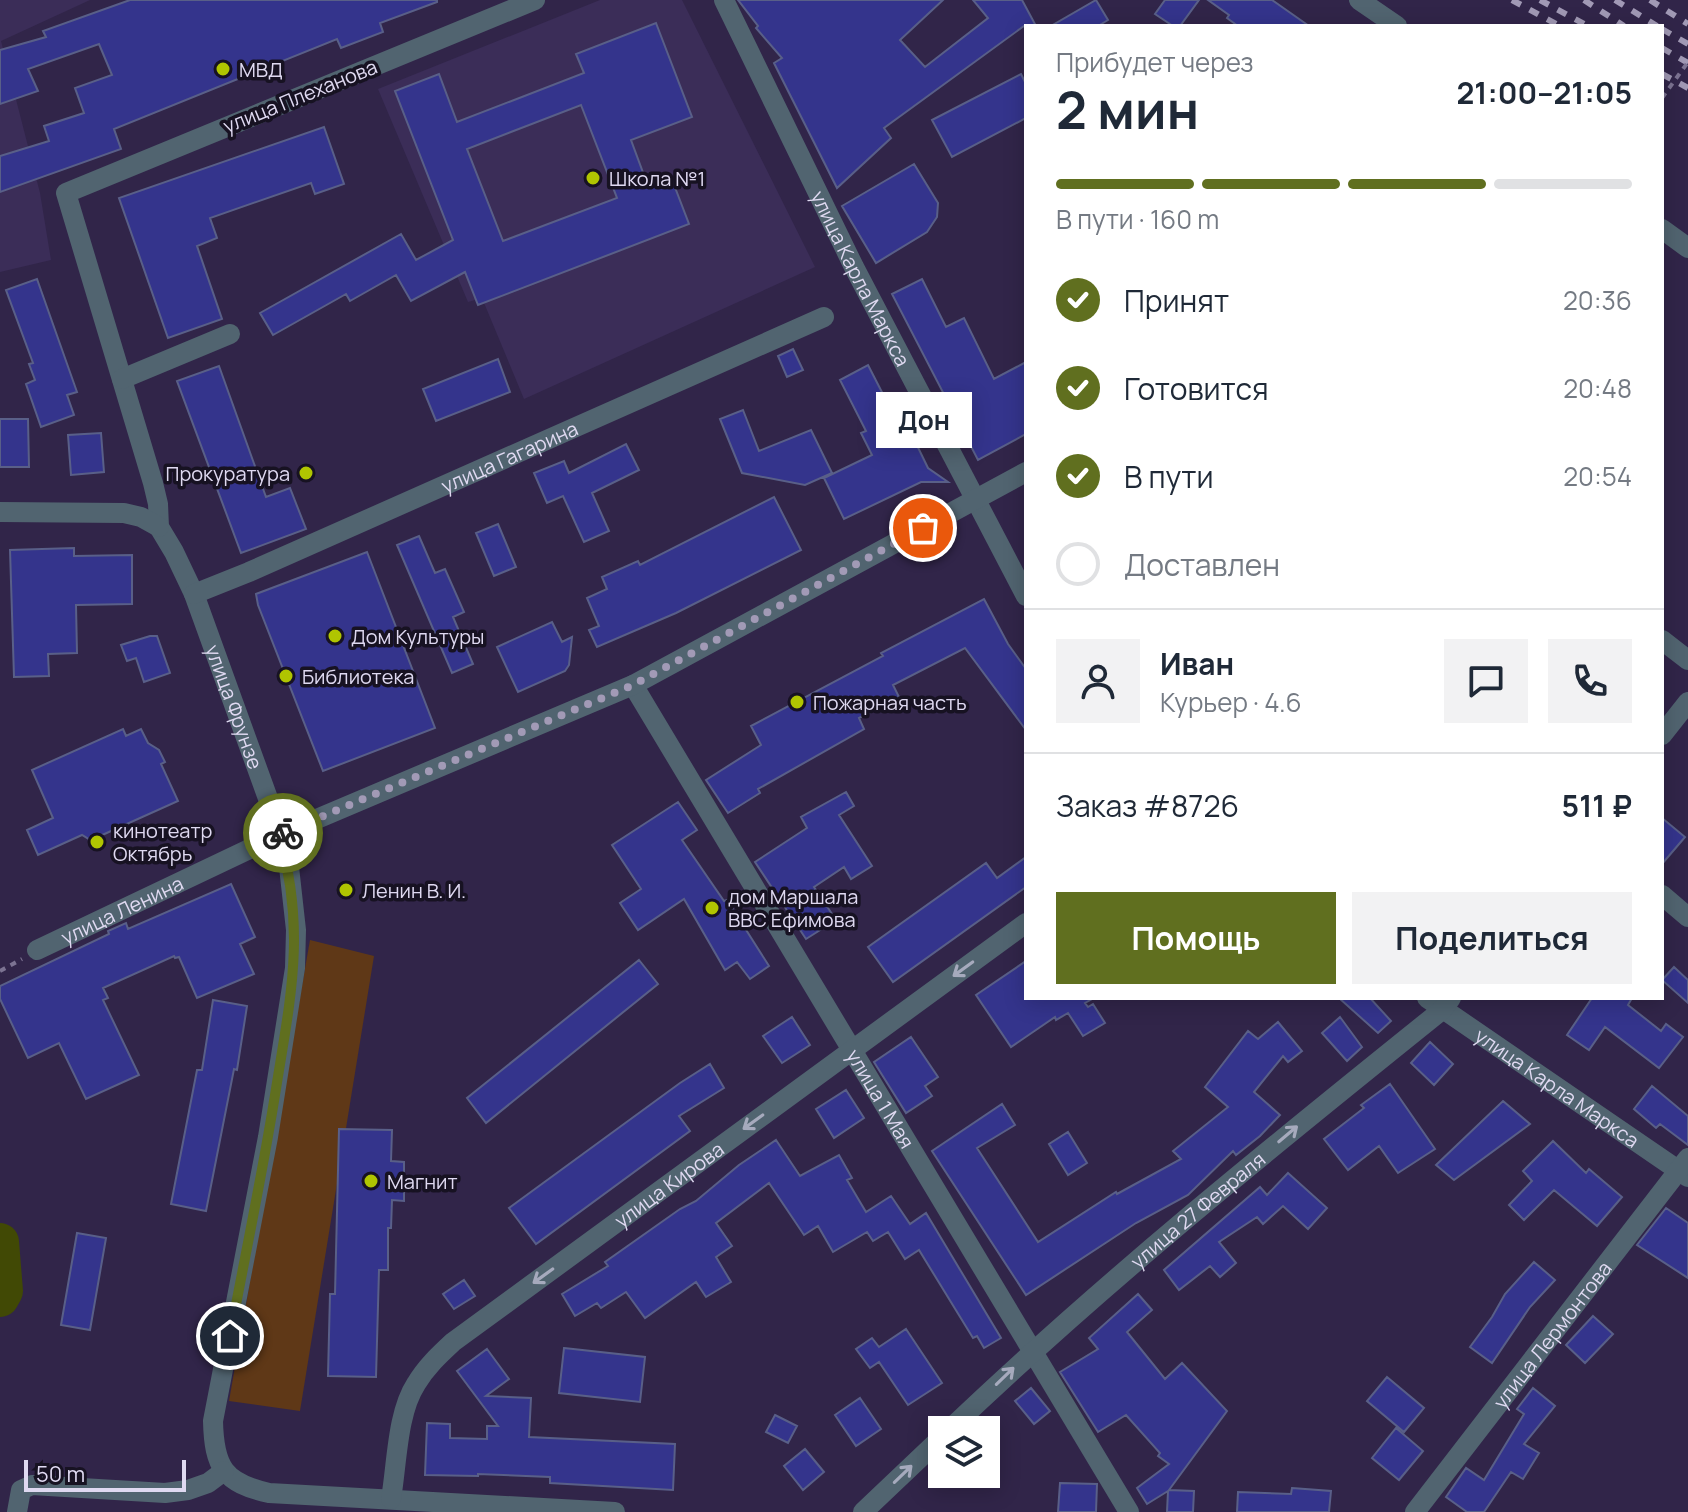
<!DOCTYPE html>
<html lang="ru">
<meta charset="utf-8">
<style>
body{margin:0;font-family:Manrope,sans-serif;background:#f2f2f3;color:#1f2937;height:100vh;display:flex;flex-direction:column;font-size:30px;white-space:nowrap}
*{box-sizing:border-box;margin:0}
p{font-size:26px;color:#747a83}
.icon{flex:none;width:44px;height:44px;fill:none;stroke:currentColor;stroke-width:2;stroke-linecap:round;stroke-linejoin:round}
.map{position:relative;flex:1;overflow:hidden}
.details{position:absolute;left:1024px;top:24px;width:640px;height:976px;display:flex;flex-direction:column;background:#fff;border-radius:0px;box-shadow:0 4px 20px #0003}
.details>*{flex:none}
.tools{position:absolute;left:928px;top:1416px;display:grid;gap:16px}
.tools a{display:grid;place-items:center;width:72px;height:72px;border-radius:0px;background:#fff;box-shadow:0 4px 20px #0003;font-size:40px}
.scale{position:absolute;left:24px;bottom:20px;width:162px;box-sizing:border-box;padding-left:8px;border:4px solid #dfd9f1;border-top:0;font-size:22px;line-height:28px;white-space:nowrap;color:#dfd9f1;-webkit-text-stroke:6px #171222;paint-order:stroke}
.pin{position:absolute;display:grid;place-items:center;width:68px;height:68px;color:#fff;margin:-34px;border:4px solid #fff;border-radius:50%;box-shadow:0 2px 8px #0007}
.courier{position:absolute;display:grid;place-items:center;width:80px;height:80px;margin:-40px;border:6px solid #606f1f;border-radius:50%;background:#fff;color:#222;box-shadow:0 2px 10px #0007}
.bubble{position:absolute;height:56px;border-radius:0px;background:#fff;box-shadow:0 4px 20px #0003;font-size:26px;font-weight:700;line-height:56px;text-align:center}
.headline em{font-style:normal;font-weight:700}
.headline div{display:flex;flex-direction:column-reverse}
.headline{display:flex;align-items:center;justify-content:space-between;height:136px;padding:0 32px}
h1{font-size:52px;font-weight:700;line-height:60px}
.bar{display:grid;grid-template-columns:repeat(4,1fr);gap:12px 8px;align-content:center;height:96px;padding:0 32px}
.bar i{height:10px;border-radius:6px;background:#e0e1e3}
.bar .current{background:#606f1f}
.bar p{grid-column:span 4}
.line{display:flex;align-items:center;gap:20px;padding:0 32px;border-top:2px solid #e0e1e3}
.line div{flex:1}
.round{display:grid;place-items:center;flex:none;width:84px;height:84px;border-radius:0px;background:#f2f2f3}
ol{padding:0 32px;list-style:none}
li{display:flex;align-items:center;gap:24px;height:88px}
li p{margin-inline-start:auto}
li .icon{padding:8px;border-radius:50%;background:#606f1f;color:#fff;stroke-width:4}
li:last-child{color:#747a83}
li i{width:44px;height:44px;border:4px solid #e0e1e3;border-radius:50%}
.action{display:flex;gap:16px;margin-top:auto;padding:16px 32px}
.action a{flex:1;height:92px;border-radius:0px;background:#606f1f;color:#fff;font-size:32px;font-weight:700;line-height:92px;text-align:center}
.action a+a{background:#f2f2f3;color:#1f2937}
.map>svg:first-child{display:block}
.built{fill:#3b2d58}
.green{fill:#5f3817}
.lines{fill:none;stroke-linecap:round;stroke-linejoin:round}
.river{stroke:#414905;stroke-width:38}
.building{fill:#34348c;stroke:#595f88;stroke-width:2;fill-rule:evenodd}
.path{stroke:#7c7392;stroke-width:4;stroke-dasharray:6 6;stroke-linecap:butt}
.minor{stroke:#516470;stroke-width:20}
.rail{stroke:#a199b5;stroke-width:6;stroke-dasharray:10 10;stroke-linecap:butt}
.path-bridge{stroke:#7c7392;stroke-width:4;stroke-dasharray:6 6;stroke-linecap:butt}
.oneway{stroke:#a6aabd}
.done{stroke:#a29ab6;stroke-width:8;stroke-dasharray:0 14.4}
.route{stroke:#606f1f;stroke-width:10}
.poi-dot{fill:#b0c501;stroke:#171222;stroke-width:3}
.labels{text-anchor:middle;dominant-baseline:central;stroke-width:7;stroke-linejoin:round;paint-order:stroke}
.poi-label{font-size:20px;fill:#dfd9f1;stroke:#171222;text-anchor:start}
.street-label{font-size:20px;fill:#dfd9f1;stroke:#171222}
</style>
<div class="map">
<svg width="1688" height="1512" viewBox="0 0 1688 1512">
<rect width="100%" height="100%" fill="#312549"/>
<path class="built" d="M0,0h90l-89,41 39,152 11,67 -51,12z
M600,0h82l133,267 -291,132 -42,-101 -14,4 -90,-213z"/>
<path class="green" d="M310,940l64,16 -74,455 -71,-10z"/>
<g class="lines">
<path class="river" d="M0,1242l4,49 -4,7"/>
</g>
<path class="building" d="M130,0h307v2l-57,21 3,9 -42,16 -4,-9 -223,90 7,20 -121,43v-36l49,-15 -5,-15 40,-13 -9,-25 37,-13 -13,-31 -71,25 10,22 -38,13v-54l46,-13 -3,-6z
M738,0h205l-43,40 25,27 63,-49 -15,-18h49l14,26h-12l-140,102 7,10 -54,50 -63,-125 8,-5 -26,-30 2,-2z
M1096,0l12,20 -10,6h-47z
M1165,0h34l-19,26h-7l-18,-12z
M1208,0h64l37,26h-71l-11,-8 2,-3z
M656,23l36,94 -61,23 17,46 23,-9 18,47 -211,81 -13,-33 -54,29 -15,-26 -46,26 -4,-7 -73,41 -13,-22 141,-79 15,26 37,-20 -58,-149 44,-17 18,48 127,-49 -8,-19zM581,105l36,93 -114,43 -36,-92z
M1021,74l5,10v34l-74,39 -20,-37z
M324,127l20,57 -29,10 -4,-11 -101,35 7,20 -20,8 25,73 -54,19 -49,-140z
M914,164l24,39 -1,14 -10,15 -51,31 -34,-57z
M37,279l40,113 -10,3 7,20 -33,12 -15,-43 9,-4 -6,-16 4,-1 -27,-73z
M922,279l24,48 18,-9 30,61 32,-17v72l-48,26 -86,-166z
M793,349l10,21 -16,7 -9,-21z
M498,359l12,33 -74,29 -13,-32z
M868,365l19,37 7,-4 34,70 20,14h-27l-77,37 -20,-41 48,-23 -11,-22 5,-2 -26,-51z
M219,366l47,131 24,-9 16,41 -65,24 -64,-172z
M743,410l16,41 52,-21 21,43 -27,12 -63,-12 -22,-54z
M0,419h28l1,48h-29z
M101,433l3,39 -33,3 -3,-40z
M626,444l13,26 -47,23 17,38 -25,11 -21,-46 -16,7 -13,-30 30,-12 5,12z
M774,497l27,53 -125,63 -79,34 -8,-17 10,-4 -12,-28 20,-9 -5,-12 36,-16 2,4z
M498,524l18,43 -22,9 -18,-43z
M419,536l16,37 10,-4 19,43 -11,5 20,47 -21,9 -55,-128z
M74,548v8l58,-1v49l-56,1 1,48 -29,1 1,22 -35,1 -4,-127z
M367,552l68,176 -112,43 -65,-166 -2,-11z
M984,599l24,45 18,25v61l-61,-82 -72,37 6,12 -40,21 5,11 -106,60 2,4 -32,20 -22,-33 55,-35 -10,-19 132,-70 -2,-3z
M552,622l10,20 10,-5 -3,28 -4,6 -47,21 -21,-45z
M150,636h7l13,37 -26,9 -8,-24 -9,3 -6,-16z
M123,729l3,7 15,-7 7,14 11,7 6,12 -4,2 17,37 -78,35v10l-18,-11 -44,20 -11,-25 26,-12 -21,-48z
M846,792l8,14 -15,9 33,51 -21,13 -7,-12 -30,20 22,33 -30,19 -51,-77 52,-34 -6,-11z
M678,802l19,28 -15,10 42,61 3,-1 42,66 -19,13 -13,-17 -12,8 -41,-71 -46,31 -18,-27 21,-14 -29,-44z
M1662,818l23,19 -23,27z
M1026,857v30l-133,95 -25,-35 118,-84 11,15z
M231,884l24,53 -15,7 14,30 -57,24 -18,-41 -4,1 -1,-2 -71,32 5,10 -5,2 36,75 -53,24 -27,-56 -31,15 -28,-59v-13l109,-52 -1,-3 18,-8 2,6z
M639,960l19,24 -172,139 -19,-25z
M1026,961v37h68l-9,5 3,4 5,-3 12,19 -22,13 -15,-23 -12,7 -1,-3 -44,30 -35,-52z
M1674,967l14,13v23l-26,-23z
M1339,998h31l21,23 -13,12z
M1592,998h40l-4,7 33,26 5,-7 17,13 -24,31 -54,-41 -16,23 -22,-15z
M213,1000l34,6 -10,64 -3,-1 -28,142 -35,-7 26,-134h5z
M792,1017l18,28 -28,18 -19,-27z
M1340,1017l22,30 -15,14 -25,-28z
M1278,1022l24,29 -14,11 -5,-6 -29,36 26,23 -20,21 -24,19 -3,-4 -45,44 -52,28 -110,72 -94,-144 70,-47 13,21 -38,23 61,94 78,-50 1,2 64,-35 -8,-8 55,-44 -23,-20 43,-56 10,8z
M911,1037l27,40 -13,9 7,10 -26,17 -32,-51z
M1430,1042l23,22 -19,21 -23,-22z
M710,1064l14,24 -45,28 11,15 -154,113 -27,-36 171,-125z
M1390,1084l45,65 -37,24 -19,-27 -31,24 -24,-31 40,-31 -3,-3z
M1652,1086l36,30v29l-28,-21 -4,4 -22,-19z
M846,1090l18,28 -30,20 -18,-29z
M1503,1101l27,23 -76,56 -18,-15z
M339,1129l53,1 -1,31 13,1v39l-12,-1 -1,28h-3v42h-9l-3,107 -48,-1 2,-82h5z
M1068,1132l19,31 -19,12 -19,-31z
M776,1140l24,36 39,-21 13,23 -5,2 19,32 25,-16 19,28 16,-11 75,125 -17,10 -7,-12 -4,2 -54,-88 -14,9 -17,-27 -15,9 -6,-9 -34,20 -15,-26 -14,9 -35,-52 -53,40 16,23 -16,11 15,25 -25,15 -10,-15 -51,36 -19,-26 -25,16 -4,-5 -22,13 -13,-22 46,-28 -3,-4 75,-53 16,-8 43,-36z
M1553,1141l33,32 3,-4 33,28 -25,29 -43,-36 -30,30 -15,-15 23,-24 -9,-10z
M1288,1173l39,35 -19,21 -25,-23 -20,18 -6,-7 -38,25 17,21 -16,14 -10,-11 -31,24 -15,-20 96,-83 7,8z
M1666,1208l22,15v55l-51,-33z
M77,1233l29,5 -16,92 -29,-5z
M1534,1262l21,18 -25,27 -38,56 -22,-16 22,-30 13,-23z
M464,1280l11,16 -21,13 -11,-15z
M1138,1294l14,16 -25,22 38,47 17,-16 45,48 -58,79 25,1 -1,21h-26l1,-21 -21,13 -10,-16 32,-24 -11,-8 2,-3 -34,-38 -28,17 -38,-60 38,-23 -9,-11z
M1593,1316l20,18 -28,29 -19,-18z
M906,1329l36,54 -34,22 -29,-43 -9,6 -14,-19 16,-11 7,9z
M564,1348l81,9 -5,45 -81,-9z
M487,1349l22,30 -23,17 45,2 -2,39 146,7 -2,46 -123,-7v-6l-72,-3v2l-53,-1 2,-52 23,1v14l37,1v-13h11l-41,-55z
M1387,1377l37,31 -20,24 -37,-31z
M1031,1388l19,23 -16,13 -19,-23z
M1533,1388l22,18 -31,38 15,9 -16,26 -12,-7 -27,40h-17l-21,-15 20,-29 18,12 40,-66 -7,-5z
M860,1398l21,31 -25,17 -21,-31z
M775,1415l22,11 -9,17 -22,-11z
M1396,1428l27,23 -24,29 -27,-22z
M805,1449l19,23 -21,18 -19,-24z
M1060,1483l37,1 -1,28h-38z
M1292,1488l39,3 -2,21h-92l1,-20 53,2z"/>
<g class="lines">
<path class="path" d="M0,971l22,-12"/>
<g class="minor">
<path id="s1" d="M535,0l-469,193 87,290 5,21 1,23 15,25 20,42 76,210 19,63 7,63 -1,38 -27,169 -55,284c1,46 11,62 56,72l346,19"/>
<path id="s2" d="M724,0l130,267 172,329"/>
<path d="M1359,0l38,26"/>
<path d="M1662,229l26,19"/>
<path d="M122,379l108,-45"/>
<path d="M0,512l124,1 17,4 18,10"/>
<path id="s3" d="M194,594l55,-22 575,-255"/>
<path d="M1662,640l26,20"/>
<path id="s4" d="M633,685l496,827"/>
<path d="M1662,735l26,-33"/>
<path d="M1662,895l26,22"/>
<path id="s5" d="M37,950l242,-115 354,-150 393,-213"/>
<path id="s6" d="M1427,998l261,179"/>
<path id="s7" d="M949,1430c156,-149 325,-285 493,-420l9,-12"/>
<path id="s8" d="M391,1499c6,-35 6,-86 25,-115 10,-17 23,-29 37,-42l573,-419"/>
<path d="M17,1512l4,-22 11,-5 133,8 23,-3 20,-7 16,-12"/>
<path d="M863,1512l79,-75"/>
<path id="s9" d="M1415,1512l273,-354"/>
</g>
<path class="rail" d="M1512,0l48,26
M1540,0l48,26
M1584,0l40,26
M1615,0l42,26
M1650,0l38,24
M1662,29l26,15
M1662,48l26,15
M1662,74l26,14"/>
<path class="path-bridge" d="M1662,98l26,-36"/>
</g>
<defs><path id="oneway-shaft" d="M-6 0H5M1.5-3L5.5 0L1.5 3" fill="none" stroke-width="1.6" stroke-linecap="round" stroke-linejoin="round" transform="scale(2)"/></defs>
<g class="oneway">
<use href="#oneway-shaft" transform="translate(963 969) rotate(144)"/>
<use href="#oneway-shaft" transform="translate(753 1122) rotate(144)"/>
<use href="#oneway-shaft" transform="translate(1288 1134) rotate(-40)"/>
<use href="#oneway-shaft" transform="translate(543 1276) rotate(144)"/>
<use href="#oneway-shaft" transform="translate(1005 1376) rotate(-44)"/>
<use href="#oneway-shaft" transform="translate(903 1474) rotate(-44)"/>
</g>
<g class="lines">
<path class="done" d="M283,833l350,-148 290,-157"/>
<path class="route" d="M230,1336c15,-80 32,-160 45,-241 15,-95 32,-164 4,-260l4,-2"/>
</g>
<g class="poi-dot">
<circle cx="223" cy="69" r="8"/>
<circle cx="593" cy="178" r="8"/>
<circle cx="306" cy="473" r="8"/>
<circle cx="335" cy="636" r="8"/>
<circle cx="286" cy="676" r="8"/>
<circle cx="797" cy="702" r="8"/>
<circle cx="97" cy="842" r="8"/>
<circle cx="346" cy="890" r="8"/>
<circle cx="712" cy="908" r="8"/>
<circle cx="371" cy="1181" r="8"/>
</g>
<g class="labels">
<g class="poi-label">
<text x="239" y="69">МВД</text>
<text x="609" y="178">Школа №1</text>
<text x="290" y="473" text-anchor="end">Прокуратура</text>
<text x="351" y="636">Дом Культуры</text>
<text x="302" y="676">Библиотека</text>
<text x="813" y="702">Пожарная часть</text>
<text x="113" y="830">кинотеатр<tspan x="113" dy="23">Октябрь</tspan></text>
<text x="362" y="890">Ленин В. И.</text>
<text x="728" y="896">дом Маршала<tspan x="728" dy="23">ВВС Ефимова</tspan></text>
<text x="387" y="1181">Магнит</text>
</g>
<g class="street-label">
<text transform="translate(300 96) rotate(-22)">улица Плеханова</text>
<text stroke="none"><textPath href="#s2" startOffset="310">улица Карла Маркса</textPath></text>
<text stroke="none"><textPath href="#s3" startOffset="344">улица Гагарина</textPath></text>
<text stroke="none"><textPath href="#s1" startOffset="1050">улица Фрунзе</textPath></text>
<text stroke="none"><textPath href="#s5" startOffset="94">улица Ленина</textPath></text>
<text stroke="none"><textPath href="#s6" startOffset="158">улица Карла Маркса</textPath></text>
<text stroke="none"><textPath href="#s4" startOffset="482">улица 1 Мая</textPath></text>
<text stroke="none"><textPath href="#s8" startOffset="442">улица Кирова</textPath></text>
<text stroke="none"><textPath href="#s7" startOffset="332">улица 27 Февраля</textPath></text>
<text stroke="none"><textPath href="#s9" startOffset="224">улица Лермонтова</textPath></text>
</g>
</g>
</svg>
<div class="tools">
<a><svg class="icon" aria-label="layers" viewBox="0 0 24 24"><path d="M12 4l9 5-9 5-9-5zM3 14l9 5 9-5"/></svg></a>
</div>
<div class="scale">50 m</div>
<div class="pin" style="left:923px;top:528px;background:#ea580c"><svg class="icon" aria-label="bag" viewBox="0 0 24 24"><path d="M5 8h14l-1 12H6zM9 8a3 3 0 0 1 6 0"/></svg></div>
<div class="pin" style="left:230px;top:1336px;background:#1f2937"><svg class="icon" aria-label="home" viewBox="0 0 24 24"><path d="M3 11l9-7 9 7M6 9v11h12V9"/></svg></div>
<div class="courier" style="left:283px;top:833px"><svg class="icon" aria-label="bike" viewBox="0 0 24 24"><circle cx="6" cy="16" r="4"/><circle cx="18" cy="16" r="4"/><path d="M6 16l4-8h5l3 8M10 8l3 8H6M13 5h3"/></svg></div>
<div class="bubble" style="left:876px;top:392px;width:96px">Дон</div>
<section class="details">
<div class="headline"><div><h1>2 мин</h1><p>Прибудет через</p></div><em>21:00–21:05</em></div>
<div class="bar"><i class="current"></i><i class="current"></i><i class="current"></i><i></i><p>В пути · 160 m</p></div>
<ol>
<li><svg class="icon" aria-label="check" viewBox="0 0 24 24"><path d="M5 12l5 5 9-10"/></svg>Принят<p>20:36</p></li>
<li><svg class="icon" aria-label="check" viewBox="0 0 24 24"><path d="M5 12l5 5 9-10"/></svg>Готовится<p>20:48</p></li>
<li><svg class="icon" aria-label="check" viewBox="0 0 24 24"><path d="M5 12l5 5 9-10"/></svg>В пути<p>20:54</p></li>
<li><i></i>Доставлен</li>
</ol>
<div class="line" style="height:144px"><a class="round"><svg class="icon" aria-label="person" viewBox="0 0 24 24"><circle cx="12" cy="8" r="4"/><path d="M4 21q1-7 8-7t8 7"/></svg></a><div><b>Иван</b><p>Курьер · 4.6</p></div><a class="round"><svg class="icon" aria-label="chat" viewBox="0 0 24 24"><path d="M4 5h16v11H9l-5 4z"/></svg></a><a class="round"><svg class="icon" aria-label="phone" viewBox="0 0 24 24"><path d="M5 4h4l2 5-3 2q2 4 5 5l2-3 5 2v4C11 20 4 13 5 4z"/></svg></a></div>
<div class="line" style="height:104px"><div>Заказ #8726</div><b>511 ₽</b></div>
<div class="action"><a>Помощь</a><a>Поделиться</a></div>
</section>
</div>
